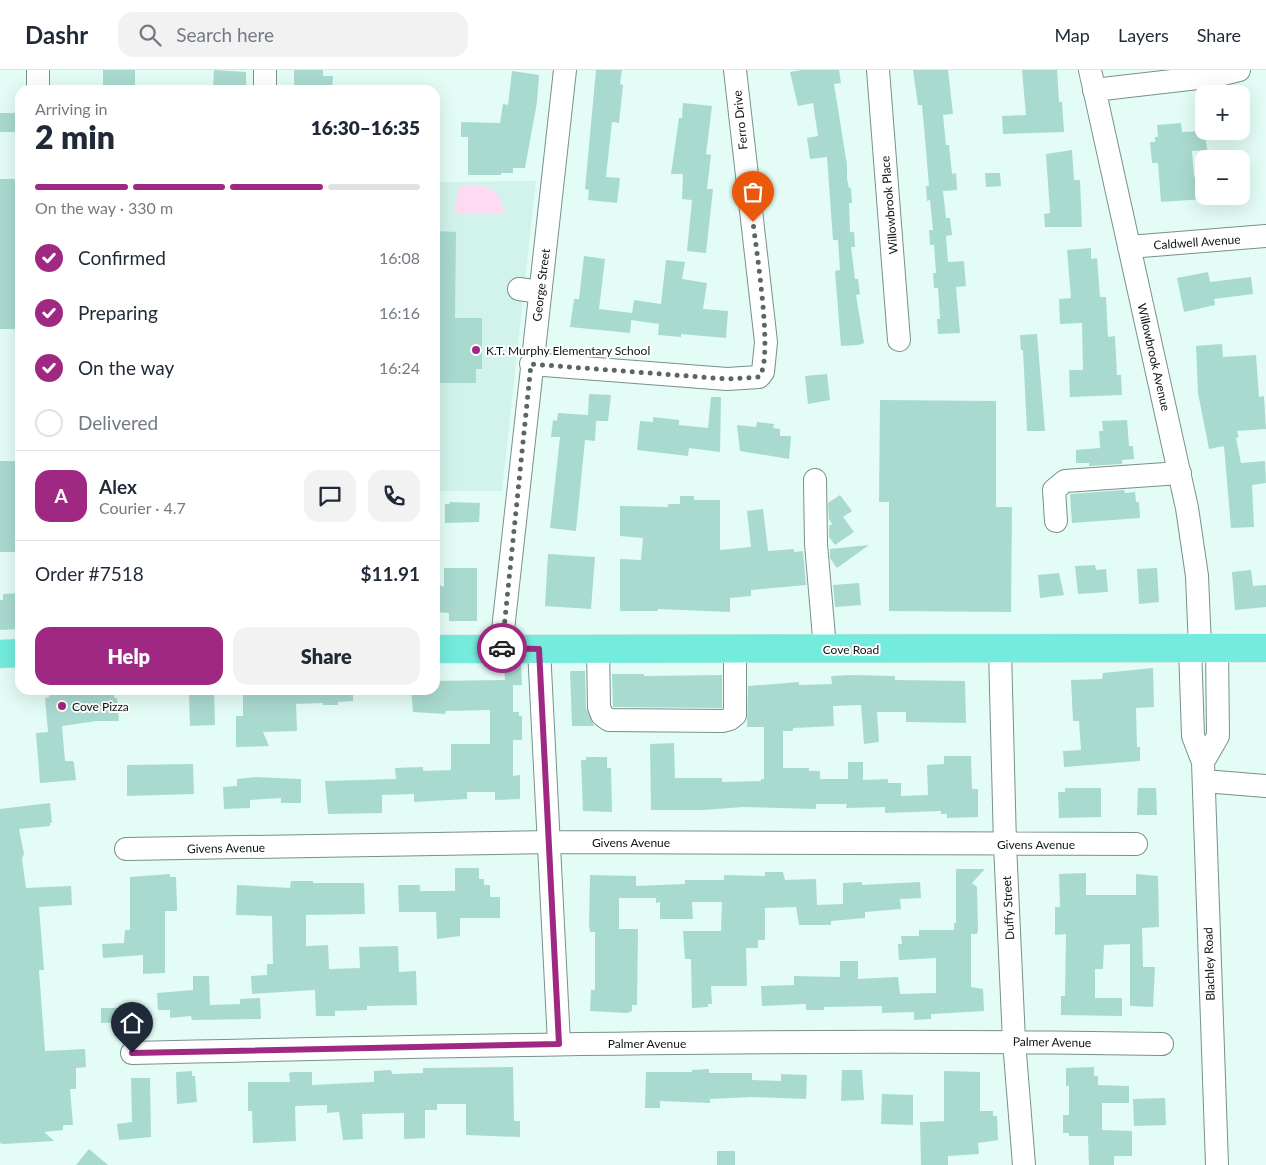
<!DOCTYPE html>
<meta charset="utf-8">
<style>
body{margin:0;font-family:Lato,sans-serif;background:#f2f2f3;color:#1f2937;height:100vh;display:flex;flex-direction:column;font-size:19px;white-space:nowrap}
*{box-sizing:border-box;margin:0}
p{font-size:16px;color:#747a83}
.icon{flex:none;width:28px;height:28px;fill:none;stroke:currentColor;stroke-width:2;stroke-linecap:round;stroke-linejoin:round}
.map{position:relative;flex:1;overflow:hidden}
.sheet{position:absolute;left:15px;top:15px;width:425px;height:610px;display:flex;flex-direction:column;background:#fff;border-radius:15px;box-shadow:0 5px 20px #0002}
.sheet>*{flex:none}
.tools{position:absolute;left:1195px;top:15px;display:grid;gap:10px}
.tools a{display:grid;place-items:center;width:55px;height:55px;border-radius:10px;background:#fff;box-shadow:0 5px 20px #0002;font-size:25px}
.pin{position:absolute;display:grid;place-items:center;width:42px;height:42px;color:#fff;margin:-51px -21px;border-radius:50% 50% 50% 0;rotate:-45deg;box-shadow:0 0 5px #0007}
.pin .icon{rotate:45deg}
.courier{position:absolute;display:grid;place-items:center;width:50px;height:50px;margin:-25px;border:4px solid #9f2982;border-radius:50%;background:#fff;color:#222;box-shadow:0 1px 6px #0007}
.headline em{font-style:normal;font-weight:800}
.headline div{display:flex;flex-direction:column-reverse}
.headline{display:flex;align-items:center;justify-content:space-between;height:85px;padding:0 20px}
h1{font-size:32px;font-weight:800;line-height:38px}
.bar{display:grid;grid-template-columns:repeat(4,1fr);gap:8px 5px;align-content:center;height:60px;padding:0 20px}
.bar i{height:6px;border-radius:4px;background:#e0e1e3}
.bar .current{background:#9f2982}
.bar p{grid-column:span 4}
.line{display:flex;align-items:center;gap:12px;padding:0 20px;border-top:1px solid #e0e1e3}
.line div{flex:1}
.round{display:grid;place-items:center;flex:none;width:52px;height:52px;border-radius:15px;background:#f2f2f3}
ol{padding:0 20px;list-style:none}
li{display:flex;align-items:center;gap:15px;height:55px}
li p{margin-inline-start:auto}
li .icon{padding:5px;border-radius:50%;background:#9f2982;color:#fff;stroke-width:4}
li:last-child{color:#747a83}
li i{width:28px;height:28px;border:2px solid #e0e1e3;border-radius:50%}
.primary-button{display:flex;gap:10px;margin-top:auto;padding:10px 20px}
.primary-button a{flex:1;height:58px;border-radius:15px;background:#9f2982;color:#fff;font-size:20px;font-weight:800;line-height:58px;text-align:center}
.primary-button a+a{background:#f2f2f3;color:#1f2937}
header{display:flex;align-items:center;gap:30px;box-sizing:border-box;height:70px;padding:0 25px;background:#fff;border-bottom:1px solid #e0e1e3}
header strong{font-size:24px}
nav{display:flex;gap:28px;margin-inline-start:auto;font-size:18px}
.search{width:350px;height:45px;background:#f2f2f3;display:flex;align-items:center;gap:12px;box-sizing:border-box;padding:0 18px;border-radius:15px;color:#747a83;font-size:19px}
.map>svg:first-child{display:block}
.built{fill:#d1f3eb}
.green{fill:#fedbf2}
.building{fill:#a9dacf}
.lines{fill:none;stroke-linecap:round;stroke-linejoin:round}
.minor-casing{stroke:#79908b;stroke-width:24}
.major-casing{stroke:#dddede;stroke-width:29}
.minor{stroke:#fff;stroke-width:22}
.major{stroke:#73ecdd;stroke-width:28}
.done{stroke:#596664;stroke-width:5;stroke-dasharray:0 9}
.route{stroke:#9f2982;stroke-width:6}
.poi-dot{fill:#9f2982;stroke:#fff;stroke-width:2}
.labels{text-anchor:middle;dominant-baseline:central;stroke-width:4;stroke-linejoin:round;paint-order:stroke}
.street-label{font-size:12px;fill:#0e1615;stroke:#fff}
.poi-label{font-size:12px;fill:#0e1615;stroke:#fff;text-anchor:start}
</style>
<header>
<strong>Dashr</strong>
<div class="search"><svg class="icon" aria-label="search" viewBox="0 0 24 24"><circle cx="10" cy="10" r="6"/><path d="M15 15l6 6"/></svg>Search here</div>
<nav><a>Map</a><a>Layers</a><a>Share</a></nav>
</header>
<div class="map">
<svg width="1266" height="1095" viewBox="0 0 1266 1095">
<rect width="100%" height="100%" fill="#e3fcf6"/>
<path class="built" d="M536,111l-34,310h-67v-309z"/>
<path class="green" d="M466,115c23,0 35,4 38,29h-50l4,-23 3,-5z"/>
<path class="building" d="M103,0h32v19l-32,1z
M214,0l32,2v18h-33z
M294,0h29v6h10l-1,14h-38z
M596,0h26l-2,14 3,1 -4,38 -7,-1 -6,55 14,1 -3,25 -29,-3 1,-10 -4,-1z
M802,0h37l2,13 -7,1 13,81v14l2,9h2l1,15h-3l1,29h4l1,15h-4l4,32h3l2,15 -4,1 8,48 -5,2 -18,1 -6,-75 5,-1 -2,-30h-5l-6,-83 -17,2 -3,-21 11,-2 -5,-33 -15,3 -8,-34z
M913,0h35l5,44 -10,1 3,30h3l3,29 4,-1 1,17 -14,1 3,27h4l2,17 -6,1 2,26 16,-1 2,25 -10,1 4,46 -22,1 -1,-15h3l-2,-31h-4l-1,-15h3l-2,-28h-4l-1,-15h4l-3,-30 -3,1 -1,-15h3l-5,-59 -2,-22h-4z
M1022,0h35l2,32h3l2,30 -61,2 -1,-18 24,-1z
M512,1l27,4 -2,27 -12,66h-12v5h-12v2h-33v-38h-7v-15l39,1 3,-19 5,1z
M683,33l29,3 -6,48 5,1 -4,34h6l-7,64 -19,-2 5,-51 -10,-1 1,-25h-12l8,-56h3z
M0,43h16l1,19h-17z
M1181,53l1,9 23,-1 2,19 -15,1 2,26 10,1v21l-43,3 -3,-39h-6l-2,-21h5v-5h3l-1,-12z
M1072,80l2,30h6l2,47h-37l-1,-13 6,-1 -4,-59z
M985,103h15l1,13 -15,1z
M0,109h16v150h-16z
M435,161l21,1 -1,86h27v51h-6v14h-41z
M1091,178v11l6,-1 3,39h6l2,40 7,-1 2,39h4l1,20 -52,2 -1,-27h14l-1,-47 -22,1 -1,-25 12,-1 -4,-48z
M584,186l21,3 -6,50 33,4 -2,20 -60,-6 4,-28h5z
M666,190l19,2 -3,17 25,4 -4,26 25,2 -2,27 -45,-4v3l-23,-2 1,-11 -28,-4 3,-20 27,4z
M1208,202l2,10 41,-5 2,17 -39,5 1,6 -31,7 -7,-34z
M1037,264l8,97h-18l-4,-81h-2l-1,-15z
M1222,274l1,13 33,-2 3,42 5,-1 2,33 -29,2 2,6 -3,1 5,25 24,-2 1,22 -14,2 2,42 -23,1 -7,-82 -15,3 -11,-56 -2,-47z
M827,304l3,26 -22,4 -3,-28z
M589,324l22,1 -3,26h-12l-1,20 -10,-1 -9,91 -26,-3 10,-91h-9l2,-17 4,1 1,-8 30,2z
M711,327h10l-1,55 -31,-4 -1,8 -51,-6 3,-29 13,1v-5l26,3v5l29,3z
M880,330l116,1v106h16l-1,105 -122,-1v-109h-10z
M1127,350l2,26h4l1,13 -12,1v4l-33,2v-3h-13v-13l24,-2 -1,-17h4l-1,-10z
M757,352l17,2 -1,4 7,1v7h11l-2,23 -49,-8 -3,-26 19,2z
M0,391h17v91h-17z
M1124,420l1,3 10,-1 1,10h3l1,16 -68,5 -2,-29z
M840,425l12,16 -9,6 11,15 -19,13 -6,-8v-11l3,-2 -3,-5 -1,-16z
M680,426h14v4h26v50l31,-3 -4,-36 16,-2 5,42 26,-2v3l9,-1 3,34 -55,5v6l-21,2v14l-72,-3v2h-38v-52l21,1 2,-22 -23,-2v-30l48,1v-3h12z
M450,432l30,1 -1,19 -34,1v-19h4z
M869,475l-32,23 -7,-10v-9z
M548,484l47,3 -4,52 -46,-3z
M1095,495l1,5 10,-1 2,23 -30,2 -3,-28z
M444,498h33v53h-28v-8l-14,-1v-29l9,4z
M1157,498l2,34 -20,2 -2,-35z
M1251,500l2,16 13,-1v22l-31,3 -3,-38z
M1059,503l5,22 -24,3 -2,-23z
M859,513l2,22 -26,2 -2,-22z
M20,523v36l-20,1v-30h3v-6z
M504,595h17l1,20h-9v27h6v4h3v24h-9v36l7,-1v24l-25,1v-8h-28v7l-53,3v-8l-32,1v18l-54,1 -3,-33 71,-2 -1,-11 28,-1v4l28,-1v-26h39v-34l-44,1 -1,3 -32,-2 -2,-22h24v-9l70,-1z
M1153,598l1,39 -18,1 1,39h3v14l-76,6 -1,-16 18,-1 -2,-29h-6l-2,-41 31,-1 1,-6z
M570,601h15l1,37 8,18h-22z
M612,604h32v2l78,-1v33l-109,-1z
M852,605l43,1v4l70,1 1,42 -60,-1v-10h-29l2,30 -15,2 -3,-39 -28,1 1,20 -41,2v3h-10v37h26v3h11v8h28v-17h15v18l25,-1v4h13v13l27,-1 -1,-30 17,-1v-8h27l1,33h6v28l-31,1v-4h-6v-3l-56,2v-6l-39,1 1,-4h-31v5l-73,-2 -40,3h-52l-1,-66 24,-1 1,35h47v4l39,-1v-2h3v-52h-17l1,-41 51,-4v3l33,-1 -1,-8z
M49,620h65v8h3l2,23h-22l-35,5 3,35h8l1,2 2,17 -36,3 -4,-50 12,-1 -3,-34 4,-1z
M243,620h110v11l-15,1v3h-15v-2l-27,1 1,27 -34,1 6,14 -33,1v-31h7z
M214,622l1,33 -25,1 -1,-33z
M586,687h21v11h4l1,44 -29,-1 -2,-51h5z
M193,694l1,30 -67,2v-31z
M256,707l45,2v24h-20v-5l-31,2v8l-26,1 -1,-22 14,-1v-7z
M1065,718h36v29l-42,1 -1,-26h7z
M1138,718h18l1,27h-20z
M50,733l2,20h-2v3l-31,3 5,25 -2,5 4,29 45,-2 1,19 -33,2 5,63h-5l6,81 40,-2 1,18 -10,1v21h-6l3,36h-10v5l-19,2 10,9 -51,3 -3,-1v-334z
M455,798h24v11h5v6h6v12h10v21h-40v18l-23,3 -1,-27h-37l-1,-27h22v6h35z
M956,799h29l-13,14 5,4 1,43 -1,4h-6v53l12,2 1,22 -53,3v5l-17,1v-8l-32,1v-7l-58,1v3h-18v-6l-44,2 -1,-20 33,-1v-9l46,1v-16h18v18l40,-2 2,17 36,-1v-35l-37,2 -1,-16h4l-1,-8h18v-6h35v-7h2z
M765,802h18l2,8 31,-1 1,26 26,-1v-21l19,-1v3l58,-3 1,16 -21,1 1,10 -36,3v6l-34,3v4h-32l-3,-18 -31,1v32h-7v8h-12l1,38h-36l1,18h-4v3l-16,1 -1,-49h-6l-2,-28h38l1,-29h-30l1,17h-33v-17l-4,1v-5h-37v31h19l-1,76h-5v6l-5,2 -37,-2 1,-21h4v-58h-5l-1,-7 1,-50 46,1v10l49,-2v-4h39v-5l41,1z
M1086,803v22h50v-21l22,2 1,51 -17,1 1,39h12l-2,40 -23,-1v-62l-26,1 -1,24h-8v29h27v18l-61,-1v-19h4l1,-62 -11,1v-28h5l-1,-33z
M170,804v3h6l1,29v5h-12v62l-22,1v-19l-40,3 -1,-14 22,-1 1,-13h5v-53z
M291,811h22v2h51l1,31 -59,1v31l22,-1 1,24 31,-1 -1,-21 39,-1 1,26 17,-1 1,34 -50,1v4l-32,1v5h-19l-1,-26 -63,4 -1,-18 16,-1v-11h6l-1,-48 -36,-1 1,-30 53,3z
M193,906h16l1,29 30,-1v-5l20,-1 1,21 -69,1 -1,-4 -21,2v-8h-12l-1,-17 36,-3z
M101,938h21v14l-21,1z
M513,997l1,54h6v16l-54,-2v-31h-29v6h-12v28l-21,1v-26l-42,1 1,25 -20,1 -4,-28 -12,1v-8l-32,1 1,35 -43,2 -1,-32h-4v-29h42l-1,-9 3,-1h20v13l62,-3v-11l17,-1 1,4 31,-1v-5z
M1094,997v9h4v9l31,1v17h-27v27l30,1v25h-18v9h-25l-1,-29h-19v-3h-6v-18h6v-29h-3v-18z
M709,999v4h43v7l29,1v-7l26,1 -1,24 -54,-2 -42,2v4l-50,-2v7h-15l1,-36h46v-2z
M842,1000h20l2,30 -23,1z
M192,1001v5h3l2,26 -20,2 -1,-32z
M944,1001l36,1v39h13v5h4l1,24 -20,3 1,11 -31,2v9h-27l-1,-43 24,-1z
M131,1008h19l1,59 -32,3 -2,-16 15,-2z
M882,1024l31,1v30l-32,-1z
M1165,1028l1,27 -32,1 -1,-27z
M89,1079l19,16h-32z
M717,1081h18v14h-18z"/>
<g class="lines">
<defs>
<path id="minor" d="M38,0v20
M265,0v20
M878,0l21,270
M1090,0l97,438 10,68 3,71
M1094,20l121,-14 24,-6
M1129,177l137,-11
M519,219l21,3
M531,294l196,15 32,-2 4,-5 3,-30 -31,-272
M815,410l1,64 9,105
M1056,451l-2,-31 11,-9 115,-8
M501,578l64,-578
M1190,578l3,88 10,26 14,403
M539,579l20,394
M598,579l1,58 3,8 7,5 114,1 7,-2 5,-4v-66
M1000,580l5,194 9,197 10,124
M1203,692l15,-26 -1,-89
M1204,711l62,5
M126,779l424,-7 586,2
M132,983c343,-8 687,-15 1030,-9"/>
<path id="major" d="M435,579l831,-1
M0,584l20,-1"/>
</defs>
<use href="#minor" class="minor-casing"/>
<use href="#major" class="major-casing"/>
<use href="#minor" class="minor"/>
<use href="#major" class="major"/>
</g>
<g class="lines">
<path class="done" d="M502,578l29,-284 196,15 32,-2c15,-17 -3,-128 -6,-155"/>
<path class="route" d="M132,983l427,-9 -20,-395 -37,-1"/>
</g>
<g class="poi-dot">
<circle cx="476" cy="280" r="5"/>
<circle cx="62" cy="636" r="5"/>
</g>
<g class="labels">
<g class="street-label">
<text transform="translate(740 50) rotate(-96)">Ferro Drive</text>
<text transform="translate(889 135) rotate(-95)">Willowbrook Place</text>
<text transform="translate(1197 172) rotate(-4)">Caldwell Avenue</text>
<text transform="translate(541 215) rotate(-83)">George Street</text>
<text transform="translate(1154 287) rotate(77)">Willowbrook Avenue</text>
<text x="851" y="579">Cove Road</text>
<text x="631" y="772">Givens Avenue</text>
<text x="1036" y="774">Givens Avenue</text>
<text transform="translate(226 778) rotate(-1)">Givens Avenue</text>
<text transform="translate(1008 838) rotate(-93)">Duffy Street</text>
<text transform="translate(1209 894) rotate(-92)">Blachley Road</text>
<text transform="translate(1052 972) rotate(1)">Palmer Avenue</text>
<text x="647" y="973">Palmer Avenue</text>
</g>
<g class="poi-label">
<text x="486" y="280">K.T. Murphy Elementary School</text>
<text x="72" y="636">Cove Pizza</text>
</g>
</g>
</svg>
<div class="tools">
<a>+</a>
<a>−</a>
</div>
<div class="pin" style="left:753px;top:152px;background:#ea580c"><svg class="icon" aria-label="bag" viewBox="0 0 24 24"><path d="M5 8h14l-1 12H6zM9 8a3 3 0 0 1 6 0"/></svg></div>
<div class="pin" style="left:132px;top:983px;background:#1f2937"><svg class="icon" aria-label="home" viewBox="0 0 24 24"><path d="M3 11l9-7 9 7M6 9v11h12V9"/></svg></div>
<div class="courier" style="left:502px;top:578px"><svg class="icon" aria-label="car" viewBox="0 0 24 24"><path d="M5 17H2v-5l4-1 3-4h7l3 4 3 1v5h-3M9 17h6M6 11h13"/><circle cx="7" cy="17" r="2"/><circle cx="17" cy="17" r="2"/></svg></div>
<section class="sheet">
<div class="headline"><div><h1>2 min</h1><p>Arriving in</p></div><em>16:30–16:35</em></div>
<div class="bar"><i class="current"></i><i class="current"></i><i class="current"></i><i></i><p>On the way · 330 m</p></div>
<ol>
<li><svg class="icon" aria-label="check" viewBox="0 0 24 24"><path d="M5 12l5 5 9-10"/></svg>Confirmed<p>16:08</p></li>
<li><svg class="icon" aria-label="check" viewBox="0 0 24 24"><path d="M5 12l5 5 9-10"/></svg>Preparing<p>16:16</p></li>
<li><svg class="icon" aria-label="check" viewBox="0 0 24 24"><path d="M5 12l5 5 9-10"/></svg>On the way<p>16:24</p></li>
<li><i></i>Delivered</li>
</ol>
<div class="line" style="height:90px"><b class="round" style="background:#9f2982;color:#fff">A</b><div><b>Alex</b><p>Courier · 4.7</p></div><a class="round"><svg class="icon" aria-label="chat" viewBox="0 0 24 24"><path d="M4 5h16v11H9l-5 4z"/></svg></a><a class="round"><svg class="icon" aria-label="phone" viewBox="0 0 24 24"><path d="M5 4h4l2 5-3 2q2 4 5 5l2-3 5 2v4C11 20 4 13 5 4z"/></svg></a></div>
<div class="line" style="height:65px"><div>Order #7518</div><b>$11.91</b></div>
<div class="primary-button"><a>Help</a><a>Share</a></div>
</section>
</div>
